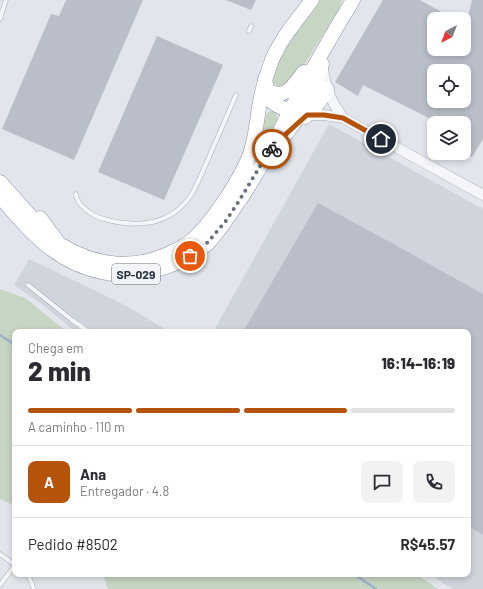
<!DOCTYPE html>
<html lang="pt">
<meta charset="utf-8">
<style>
body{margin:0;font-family:Barlow,sans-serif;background:#f2f2f3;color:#2b2b33;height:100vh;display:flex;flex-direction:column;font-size:15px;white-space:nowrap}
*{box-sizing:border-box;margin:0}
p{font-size:13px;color:#7c7c81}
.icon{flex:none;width:22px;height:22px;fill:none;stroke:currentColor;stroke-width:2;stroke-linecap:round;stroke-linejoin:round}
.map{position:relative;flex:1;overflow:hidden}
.side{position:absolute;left:12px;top:329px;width:459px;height:248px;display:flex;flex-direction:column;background:#fff;border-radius:8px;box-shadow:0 2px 6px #0003}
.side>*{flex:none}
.needle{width:26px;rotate:222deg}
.fabs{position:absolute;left:427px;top:12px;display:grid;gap:8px}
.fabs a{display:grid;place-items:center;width:44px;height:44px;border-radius:8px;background:#fff;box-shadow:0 2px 6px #0003;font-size:20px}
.pin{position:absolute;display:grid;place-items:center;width:34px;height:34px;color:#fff;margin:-17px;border:2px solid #fff;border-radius:50%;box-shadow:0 1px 4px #0007}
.courier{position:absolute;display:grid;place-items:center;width:40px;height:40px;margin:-20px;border:3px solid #b45309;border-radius:50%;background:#fff;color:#222;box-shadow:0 1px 5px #0007}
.headline em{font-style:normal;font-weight:800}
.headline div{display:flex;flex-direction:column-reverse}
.headline{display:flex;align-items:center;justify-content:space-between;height:68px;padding:0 16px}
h1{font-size:26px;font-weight:800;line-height:30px}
.bar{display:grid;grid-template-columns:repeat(4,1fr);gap:6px 4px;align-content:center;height:48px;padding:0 16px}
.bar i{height:5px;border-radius:3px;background:#e1e1e2}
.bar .active{background:#b45309}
.bar p{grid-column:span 4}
.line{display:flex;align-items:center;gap:10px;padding:0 16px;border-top:1px solid #e1e1e2}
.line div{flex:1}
.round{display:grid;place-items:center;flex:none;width:42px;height:42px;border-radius:8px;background:#f2f2f3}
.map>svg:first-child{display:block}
.built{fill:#d0d4dd}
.green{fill:#c7d5c3}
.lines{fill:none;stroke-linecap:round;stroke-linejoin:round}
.stream{stroke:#9cb3cc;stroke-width:2.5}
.building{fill:#b9bec9;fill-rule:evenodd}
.service-casing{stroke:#a7acb6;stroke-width:5}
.tertiary-casing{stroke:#a7acb6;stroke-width:11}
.trunk-casing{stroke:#8992a3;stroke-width:15}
.service{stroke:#f5f6f9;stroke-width:4}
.tertiary{stroke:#f5f6f9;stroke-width:10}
.trunk{stroke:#fff;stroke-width:14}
.done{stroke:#6a717e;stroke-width:4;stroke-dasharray:0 7.2}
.route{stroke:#b45309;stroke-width:5}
.labels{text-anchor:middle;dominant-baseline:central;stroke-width:3;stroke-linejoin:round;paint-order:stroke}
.shield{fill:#f2f4f8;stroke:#656c7a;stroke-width:1}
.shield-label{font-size:12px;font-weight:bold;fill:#293244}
</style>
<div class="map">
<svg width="483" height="589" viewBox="0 0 483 589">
<rect width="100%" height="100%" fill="#e2e5eb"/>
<path class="built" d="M329,124l154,85v380h-31l-22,-15h38v-242h-255z
M29,259l92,44 49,29h-94l-33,-27 -29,-20z"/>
<path class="green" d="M320,0h22l-3,9 -38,61 -18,16 -5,1 -5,-4 -2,-6 3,-6 17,-32z
M272,111l5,4 1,6 -24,46 12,-52 2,-3z
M0,289l25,9 42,34h-52v174l-15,-7z
M103,574h313l22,15h-330z"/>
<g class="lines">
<path class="stream" d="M0,335l15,10
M354,574l22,15"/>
</g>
<path class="building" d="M66,0h77l-69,160 -72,-31 49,-115 8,2z
M226,0h30l-5,10z
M383,0h37l34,19h-20v30h30v-24h2l6,-25h11v139l-11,18 -8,-5v-29h-25l-76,-38 -5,11 -23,-14zM434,71h30v30h-30z
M157,36l66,29 -59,135 -66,-28z
M318,203l81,44 84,47v241l-15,-9v-194h-225z"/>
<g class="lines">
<defs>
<path id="service" d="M0,19l6,-19
M249,31l2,-5
M76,194c0,11 18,23 28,25 32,9 67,7 87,-24 7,-11 12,-25 18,-38 9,-21 18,-41 27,-62
M28,285l44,35 17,12
M0,554l15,11
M25,574l4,3 5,12
M0,585l15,-20"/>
<path id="tertiary" d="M322,66l5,23 7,15 9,14
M307,115h17l19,3 140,77"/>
<path id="trunk" d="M265,79l2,11c18,12 27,-6 37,-18
M267,90c-1,16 20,19 32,23
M305,117c9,-8 17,-17 22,-28
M286,134c17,-22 29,-42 36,-70
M0,182l42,47
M0,196c27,34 58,68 102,76 6,1 12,3 18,3 12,0 24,-2 36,-5 19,-5 36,-13 51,-26 10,-10 18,-22 26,-34 22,-31 40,-65 57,-99 20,-38 41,-75 63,-111
M40,218l20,27
M63,246c33,20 71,24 107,7 7,-3 15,-7 21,-12 15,-13 27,-30 38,-47 8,-13 16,-26 21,-40 6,-17 7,-35 10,-53 3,-14 7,-28 12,-41 9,-22 26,-41 40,-60"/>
</defs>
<use href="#service" class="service-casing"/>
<use href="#tertiary" class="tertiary-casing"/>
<use href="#trunk" class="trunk-casing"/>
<use href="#service" class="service"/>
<use href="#tertiary" class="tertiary"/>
<use href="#trunk" class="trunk"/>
</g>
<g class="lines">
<path class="done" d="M190,256l17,-13 18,-21 14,-21 29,-48 4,-4"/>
<path class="route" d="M272,149l15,-16 20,-18h17l19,3 38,21"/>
</g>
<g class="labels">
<rect class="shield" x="112" y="264" width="48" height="20" rx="3"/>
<g class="shield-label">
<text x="136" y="274">SP-029</text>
</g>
</g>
</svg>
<div class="fabs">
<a><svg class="needle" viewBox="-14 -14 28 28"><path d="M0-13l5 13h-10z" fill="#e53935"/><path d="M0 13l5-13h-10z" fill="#7c7c81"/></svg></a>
<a><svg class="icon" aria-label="locate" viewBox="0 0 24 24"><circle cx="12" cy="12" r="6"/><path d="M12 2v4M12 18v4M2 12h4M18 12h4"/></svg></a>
<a><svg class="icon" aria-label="layers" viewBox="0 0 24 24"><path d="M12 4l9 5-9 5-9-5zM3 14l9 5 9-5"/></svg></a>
</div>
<div class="pin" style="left:190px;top:256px;background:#ea580c"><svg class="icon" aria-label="bag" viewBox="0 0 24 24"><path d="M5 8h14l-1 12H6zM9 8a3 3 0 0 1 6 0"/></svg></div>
<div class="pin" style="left:381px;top:139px;background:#1f2937"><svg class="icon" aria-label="home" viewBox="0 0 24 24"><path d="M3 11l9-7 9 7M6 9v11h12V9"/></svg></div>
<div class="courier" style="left:272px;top:149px"><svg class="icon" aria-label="bike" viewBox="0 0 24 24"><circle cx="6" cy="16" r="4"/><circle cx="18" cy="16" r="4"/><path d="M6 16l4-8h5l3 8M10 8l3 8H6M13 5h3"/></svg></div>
<section class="side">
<div class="headline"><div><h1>2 min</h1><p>Chega em</p></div><em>16:14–16:19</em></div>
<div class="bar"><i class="active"></i><i class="active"></i><i class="active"></i><i></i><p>A caminho · 110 m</p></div>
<div class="line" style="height:72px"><b class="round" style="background:#b45309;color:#fff">A</b><div><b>Ana</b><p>Entregador · 4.8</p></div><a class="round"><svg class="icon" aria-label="chat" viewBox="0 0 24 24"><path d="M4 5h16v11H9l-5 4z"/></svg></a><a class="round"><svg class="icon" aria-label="phone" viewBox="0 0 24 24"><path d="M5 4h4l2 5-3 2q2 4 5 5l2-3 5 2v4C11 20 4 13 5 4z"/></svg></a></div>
<div class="line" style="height:52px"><div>Pedido #8502</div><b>R$45.57</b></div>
</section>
</div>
